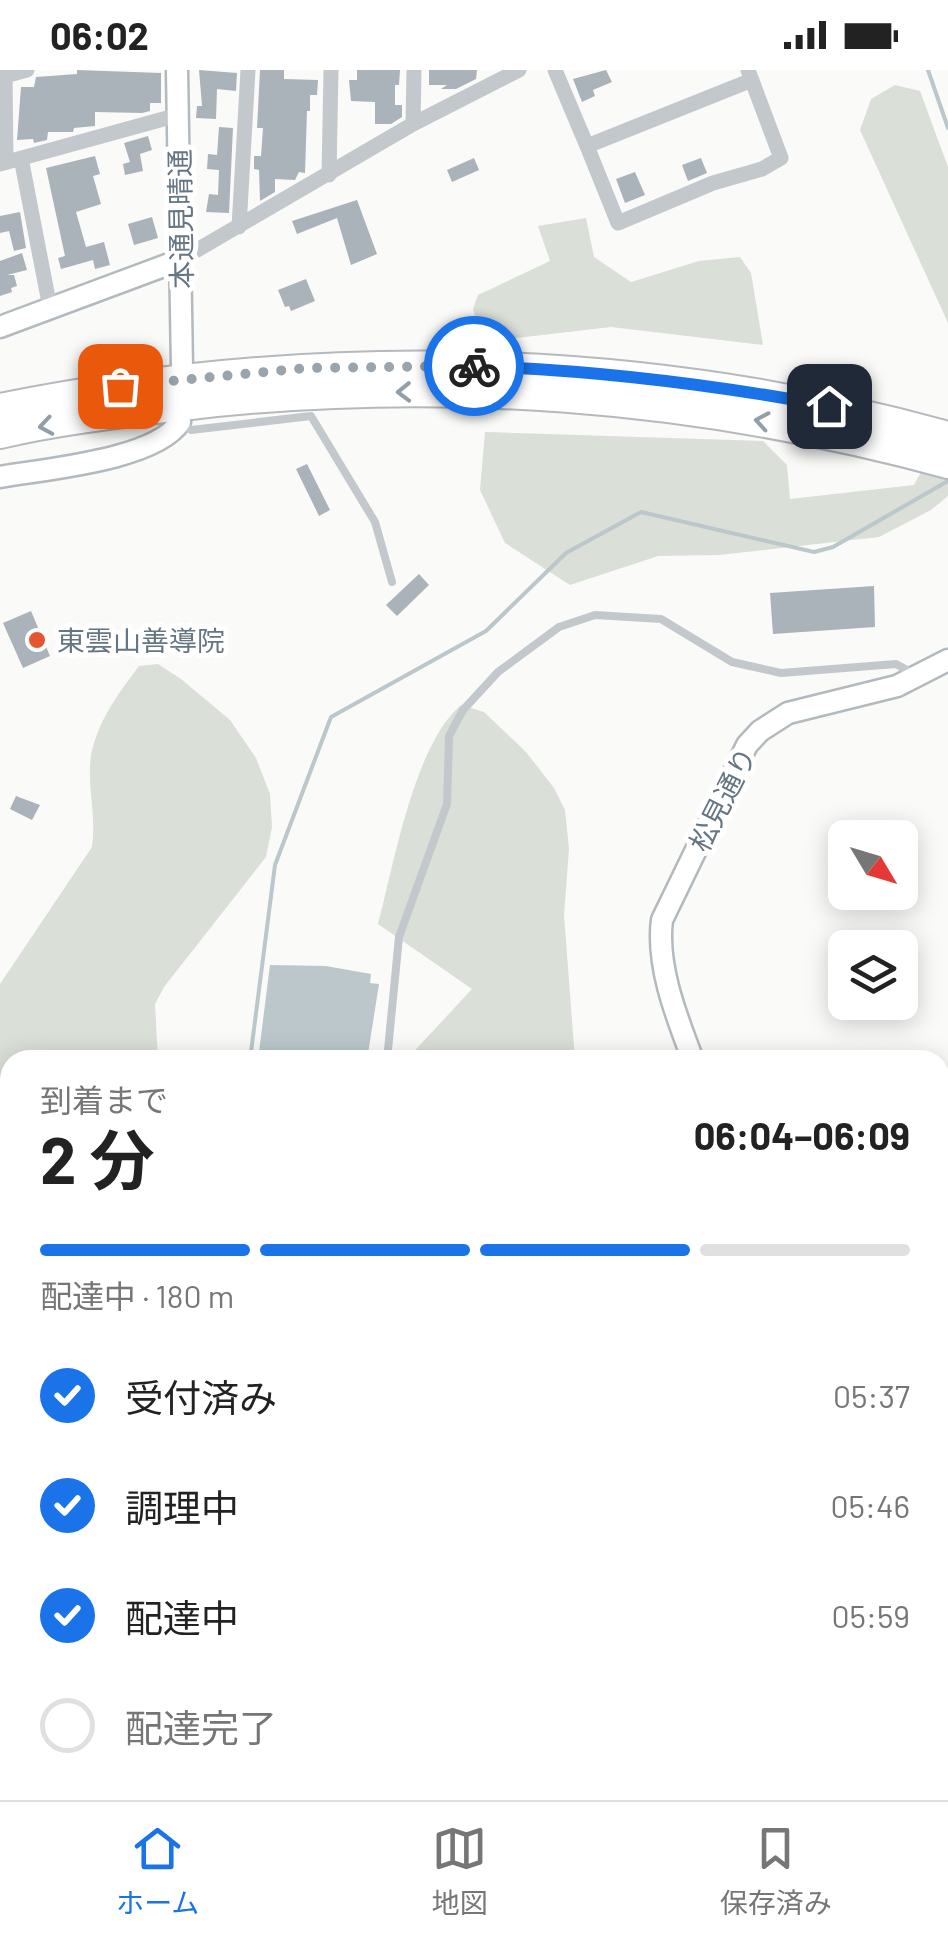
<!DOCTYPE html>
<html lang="ja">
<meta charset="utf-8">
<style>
body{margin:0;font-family:Barlow,"Noto Sans JP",sans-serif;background:#f2f2f2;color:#222;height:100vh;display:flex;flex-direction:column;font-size:38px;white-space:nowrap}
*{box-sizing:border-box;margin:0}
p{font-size:32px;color:#767676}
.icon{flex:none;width:55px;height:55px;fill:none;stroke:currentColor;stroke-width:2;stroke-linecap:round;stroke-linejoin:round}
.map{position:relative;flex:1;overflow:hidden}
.side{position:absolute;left:0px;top:980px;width:950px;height:750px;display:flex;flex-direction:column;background:#fff;border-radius:30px 30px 0 0;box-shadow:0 5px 25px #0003}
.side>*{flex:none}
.needle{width:65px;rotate:128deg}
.controls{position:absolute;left:828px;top:750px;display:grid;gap:20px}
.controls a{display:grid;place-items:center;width:90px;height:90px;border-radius:15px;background:#fff;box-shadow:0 5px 25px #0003;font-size:50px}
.pin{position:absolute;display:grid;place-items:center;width:85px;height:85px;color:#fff;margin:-42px;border-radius:20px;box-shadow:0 5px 15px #0006}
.courier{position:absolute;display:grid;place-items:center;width:100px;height:100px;margin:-50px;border:8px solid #1a73e8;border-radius:50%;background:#fff;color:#222;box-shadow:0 2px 12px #0007}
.headline em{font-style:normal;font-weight:700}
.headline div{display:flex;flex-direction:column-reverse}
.headline{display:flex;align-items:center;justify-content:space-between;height:170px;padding:0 40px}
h1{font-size:65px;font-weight:700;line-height:75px}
.bar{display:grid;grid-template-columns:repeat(4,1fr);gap:15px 10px;align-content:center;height:120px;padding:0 40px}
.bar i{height:12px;border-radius:8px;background:#e0e0e0}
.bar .current{background:#1a73e8}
.bar p{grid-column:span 4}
ol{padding:0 40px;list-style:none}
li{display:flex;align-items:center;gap:30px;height:110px}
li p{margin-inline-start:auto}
li .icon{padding:10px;border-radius:50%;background:#1a73e8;color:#fff;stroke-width:4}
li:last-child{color:#767676}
li i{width:55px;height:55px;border:5px solid #e0e0e0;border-radius:50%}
.status{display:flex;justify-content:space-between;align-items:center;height:70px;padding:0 50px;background:#fff;direction:ltr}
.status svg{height:28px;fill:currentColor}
.dock{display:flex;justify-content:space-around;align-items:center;height:140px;border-top:2px solid #e0e0e0;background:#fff;font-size:28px;color:#767676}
.dock a{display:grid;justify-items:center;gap:5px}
.dock .current{color:#1a73e8}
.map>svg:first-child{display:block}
.green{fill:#dadfd7}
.water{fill:#bbc7cb}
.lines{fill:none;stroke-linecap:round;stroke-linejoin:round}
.stream{stroke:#bbc7cb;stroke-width:4}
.building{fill:#aab3b9}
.secondary-casing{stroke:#b3babf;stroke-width:25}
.highway-casing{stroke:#b4b9bd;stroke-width:32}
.lane{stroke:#c3c8cc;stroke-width:8}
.street{stroke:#c3c8cc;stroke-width:15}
.secondary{stroke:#fff;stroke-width:20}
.highway{stroke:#fff;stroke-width:28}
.oneway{stroke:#939fa8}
.done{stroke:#99a4ac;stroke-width:10;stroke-dasharray:0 18}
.route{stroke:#1a73e8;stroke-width:12}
.poi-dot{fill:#e4572e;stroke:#fff;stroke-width:4}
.labels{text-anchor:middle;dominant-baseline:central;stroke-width:10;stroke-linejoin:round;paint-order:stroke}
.street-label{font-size:28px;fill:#657683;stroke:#fff}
.poi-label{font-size:28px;fill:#657683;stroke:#fff;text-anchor:start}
</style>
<div class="status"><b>06:02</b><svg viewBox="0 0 49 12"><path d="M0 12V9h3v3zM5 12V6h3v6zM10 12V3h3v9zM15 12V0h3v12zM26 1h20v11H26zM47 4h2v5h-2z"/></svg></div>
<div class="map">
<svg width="948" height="1730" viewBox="0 0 948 1730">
<rect width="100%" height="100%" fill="#fafaf8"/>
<path class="green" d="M895,15l25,6 28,76v156l-88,-193 11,-31z
M586,148l8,39 37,25 68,-21 41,-4 11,16 12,72 -152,-18 -128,15 -10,-33 5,-14 72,-34 -12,-35z
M948,353v32l-8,21 8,5v15l-17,14 -52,27 -160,18 -61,1 -88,29 -65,-42 -25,-53 5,-58 278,9 24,24 3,34 124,-14z
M158,594l23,15 49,41 26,38 14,36 2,33 -6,30 -102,130 -9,17 3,56h-148v91l-10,-14v-153l92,-137c4,-28 -3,-53 -2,-81 2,-37 27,-71 49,-100z
M461,635l23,7 42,40 28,36 11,22 4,39 -5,66 11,145h-169l66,-71 -94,-65c16,-60 36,-179 83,-219z
M0,1205l10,3v292l-10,-6z
M646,1720h147l3,1 -3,9h-153z"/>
<path class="water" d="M270,895l56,1 45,8 -1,9 9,1 -12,76h-109z"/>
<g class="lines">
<path class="stream" d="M928,0l20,58
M250,990l25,-195 56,-148 155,-86 80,-78 75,-41 173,40 19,-5 115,-66
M0,1546l10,-2"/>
</g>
<path class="building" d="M77,0l84,3v30h-11v8l-8,2 -47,-1v14l-21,2 -1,4h-25l-1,8 -13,3 -1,-4 -16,1 4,-53h13l2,-10 41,-3z
M199,0l38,3 -1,18 -19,-2 -1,30 -20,-1 1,-12h5z
M260,0h24v9l34,1 -1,15h-7v16h-3l-2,62 -6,-1 -4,8 -20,-1v13l-15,9 -1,-31 -5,-1v-13h7l2,-28h-6z
M357,0h43l-1,15h-4v20h7v12l-11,7h-16v-22l-24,-1 -2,-21h8z
M429,0h48l-1,9 -20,10h-15l6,-4h-18z
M606,0l6,12 -19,8 2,6 -13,6 -9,-23z
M219,57l14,1 -4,85 -23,-1 3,-18 9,1 1,-25 -12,-1 1,-15 9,1z
M148,66l4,14 -12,4 3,17 -18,4 -2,-11 7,-2 -6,-19z
M95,86l5,18 -7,2 8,28 -25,8 10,35 18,-5 6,23 -15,4 -2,-9 -32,9 -3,-11 7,-2 -19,-88z
M474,88l5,12 -27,12 -5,-12z
M701,88l6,15 -19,8 -6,-16z
M635,102l10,23 -20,8 -9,-24z
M357,130l20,54 -26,11 -14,-47 -40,16 -5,-13z
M20,142l6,36 -12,3 -5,-20 -9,2v-17z
M152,147l6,21 -24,7 -6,-21z
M22,183l5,17 -20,5h7l3,11 -6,2 1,4 -12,4v-35z
M306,209l9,22 -24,10 -2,-5 -4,1 -7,-17z
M307,394l23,46 -11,6 -23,-47z
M419,504l10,11 -32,31 -11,-11z
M874,516l1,41 -102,7 -3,-41z
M31,541l19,45 -27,12 -20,-45z
M16,726l24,9 -8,15 -22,-11z"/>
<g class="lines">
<defs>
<path id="secondary" d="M177,0l5,298
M0,257l180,-67
M0,407c45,-8 155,-17 180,-55
M693,990c-16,-42 -37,-94 -31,-140l85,-175 13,-14 28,-18 109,-27 51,-26
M940,1637l8,19"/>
<path id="highway" d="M0,338c313,-63 639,-58 948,28
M0,364c56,-13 115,-20 173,-27 260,-32 522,-12 775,57"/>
</defs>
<use href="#secondary" class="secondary-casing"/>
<use href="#highway" class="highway-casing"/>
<path class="lane" d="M180,352l11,8 120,-14 64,106 17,60
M387,990l12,-123 48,-133 2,-68 14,-26 35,-38 61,-45 36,-12 66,4 71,43 49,11 115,-9 20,11"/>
<path class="street" d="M5,0l1,92
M555,0l32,76 165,-66
M5,6l22,-6
M413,54l1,-54
M587,76l31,77 95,-40 49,-14 19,-11 -33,-88
M21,88l29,150
M0,94l178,-49
M329,105l2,-105
M239,157l9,-157
M180,190l233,-136 106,-54"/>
<use href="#secondary" class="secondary"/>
<use href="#highway" class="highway"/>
</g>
<defs><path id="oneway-chevron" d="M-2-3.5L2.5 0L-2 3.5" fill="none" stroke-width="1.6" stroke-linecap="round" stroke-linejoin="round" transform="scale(2.5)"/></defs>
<g class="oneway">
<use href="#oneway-chevron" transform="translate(404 322) rotate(179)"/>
<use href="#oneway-chevron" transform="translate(762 351) rotate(-170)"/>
<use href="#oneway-chevron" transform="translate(46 356) rotate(171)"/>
</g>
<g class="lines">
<path class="done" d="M120,316l186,-18 168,-2"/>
<path class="route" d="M474,296c120,4 237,18 355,40"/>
</g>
<circle class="poi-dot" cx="37" cy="570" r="10"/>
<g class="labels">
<g class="street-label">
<text transform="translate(180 149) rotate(-91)">本通見晴通</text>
<text transform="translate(722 729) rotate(-63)">松見通り</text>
</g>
<g class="poi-label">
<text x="57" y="570">東雲山善導院</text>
</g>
</g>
</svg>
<div class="controls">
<a><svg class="needle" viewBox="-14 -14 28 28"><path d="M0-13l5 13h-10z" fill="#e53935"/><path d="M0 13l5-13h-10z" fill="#767676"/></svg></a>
<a><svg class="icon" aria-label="layers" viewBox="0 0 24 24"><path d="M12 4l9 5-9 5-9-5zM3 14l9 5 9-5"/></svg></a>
</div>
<div class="pin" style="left:120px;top:316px;background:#ea580c"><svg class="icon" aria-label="bag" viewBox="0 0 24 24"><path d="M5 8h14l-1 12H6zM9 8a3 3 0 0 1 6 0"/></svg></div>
<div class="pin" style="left:829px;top:336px;background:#1f2937"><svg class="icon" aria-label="home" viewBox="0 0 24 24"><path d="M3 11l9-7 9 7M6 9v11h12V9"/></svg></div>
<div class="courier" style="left:474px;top:296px"><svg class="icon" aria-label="bike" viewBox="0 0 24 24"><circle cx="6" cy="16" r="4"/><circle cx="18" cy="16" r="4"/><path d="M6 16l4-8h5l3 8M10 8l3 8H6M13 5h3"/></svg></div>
<section class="side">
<div class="headline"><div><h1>2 分</h1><p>到着まで</p></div><em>06:04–06:09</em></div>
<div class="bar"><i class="current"></i><i class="current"></i><i class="current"></i><i></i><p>配達中 · 180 m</p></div>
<ol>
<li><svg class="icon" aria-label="check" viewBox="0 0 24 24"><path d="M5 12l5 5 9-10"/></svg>受付済み<p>05:37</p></li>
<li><svg class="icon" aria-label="check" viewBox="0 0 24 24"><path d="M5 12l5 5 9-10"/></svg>調理中<p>05:46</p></li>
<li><svg class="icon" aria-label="check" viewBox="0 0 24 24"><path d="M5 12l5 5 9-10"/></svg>配達中<p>05:59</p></li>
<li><i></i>配達完了</li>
</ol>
</section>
</div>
<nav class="dock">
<a class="current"><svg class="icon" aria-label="home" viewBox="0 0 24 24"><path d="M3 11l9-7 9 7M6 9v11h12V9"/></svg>ホーム</a>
<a><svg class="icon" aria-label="map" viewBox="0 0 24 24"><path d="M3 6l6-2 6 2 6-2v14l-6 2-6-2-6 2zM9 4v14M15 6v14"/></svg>地図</a>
<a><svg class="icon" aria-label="saved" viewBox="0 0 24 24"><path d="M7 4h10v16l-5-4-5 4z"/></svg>保存済み</a>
</nav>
